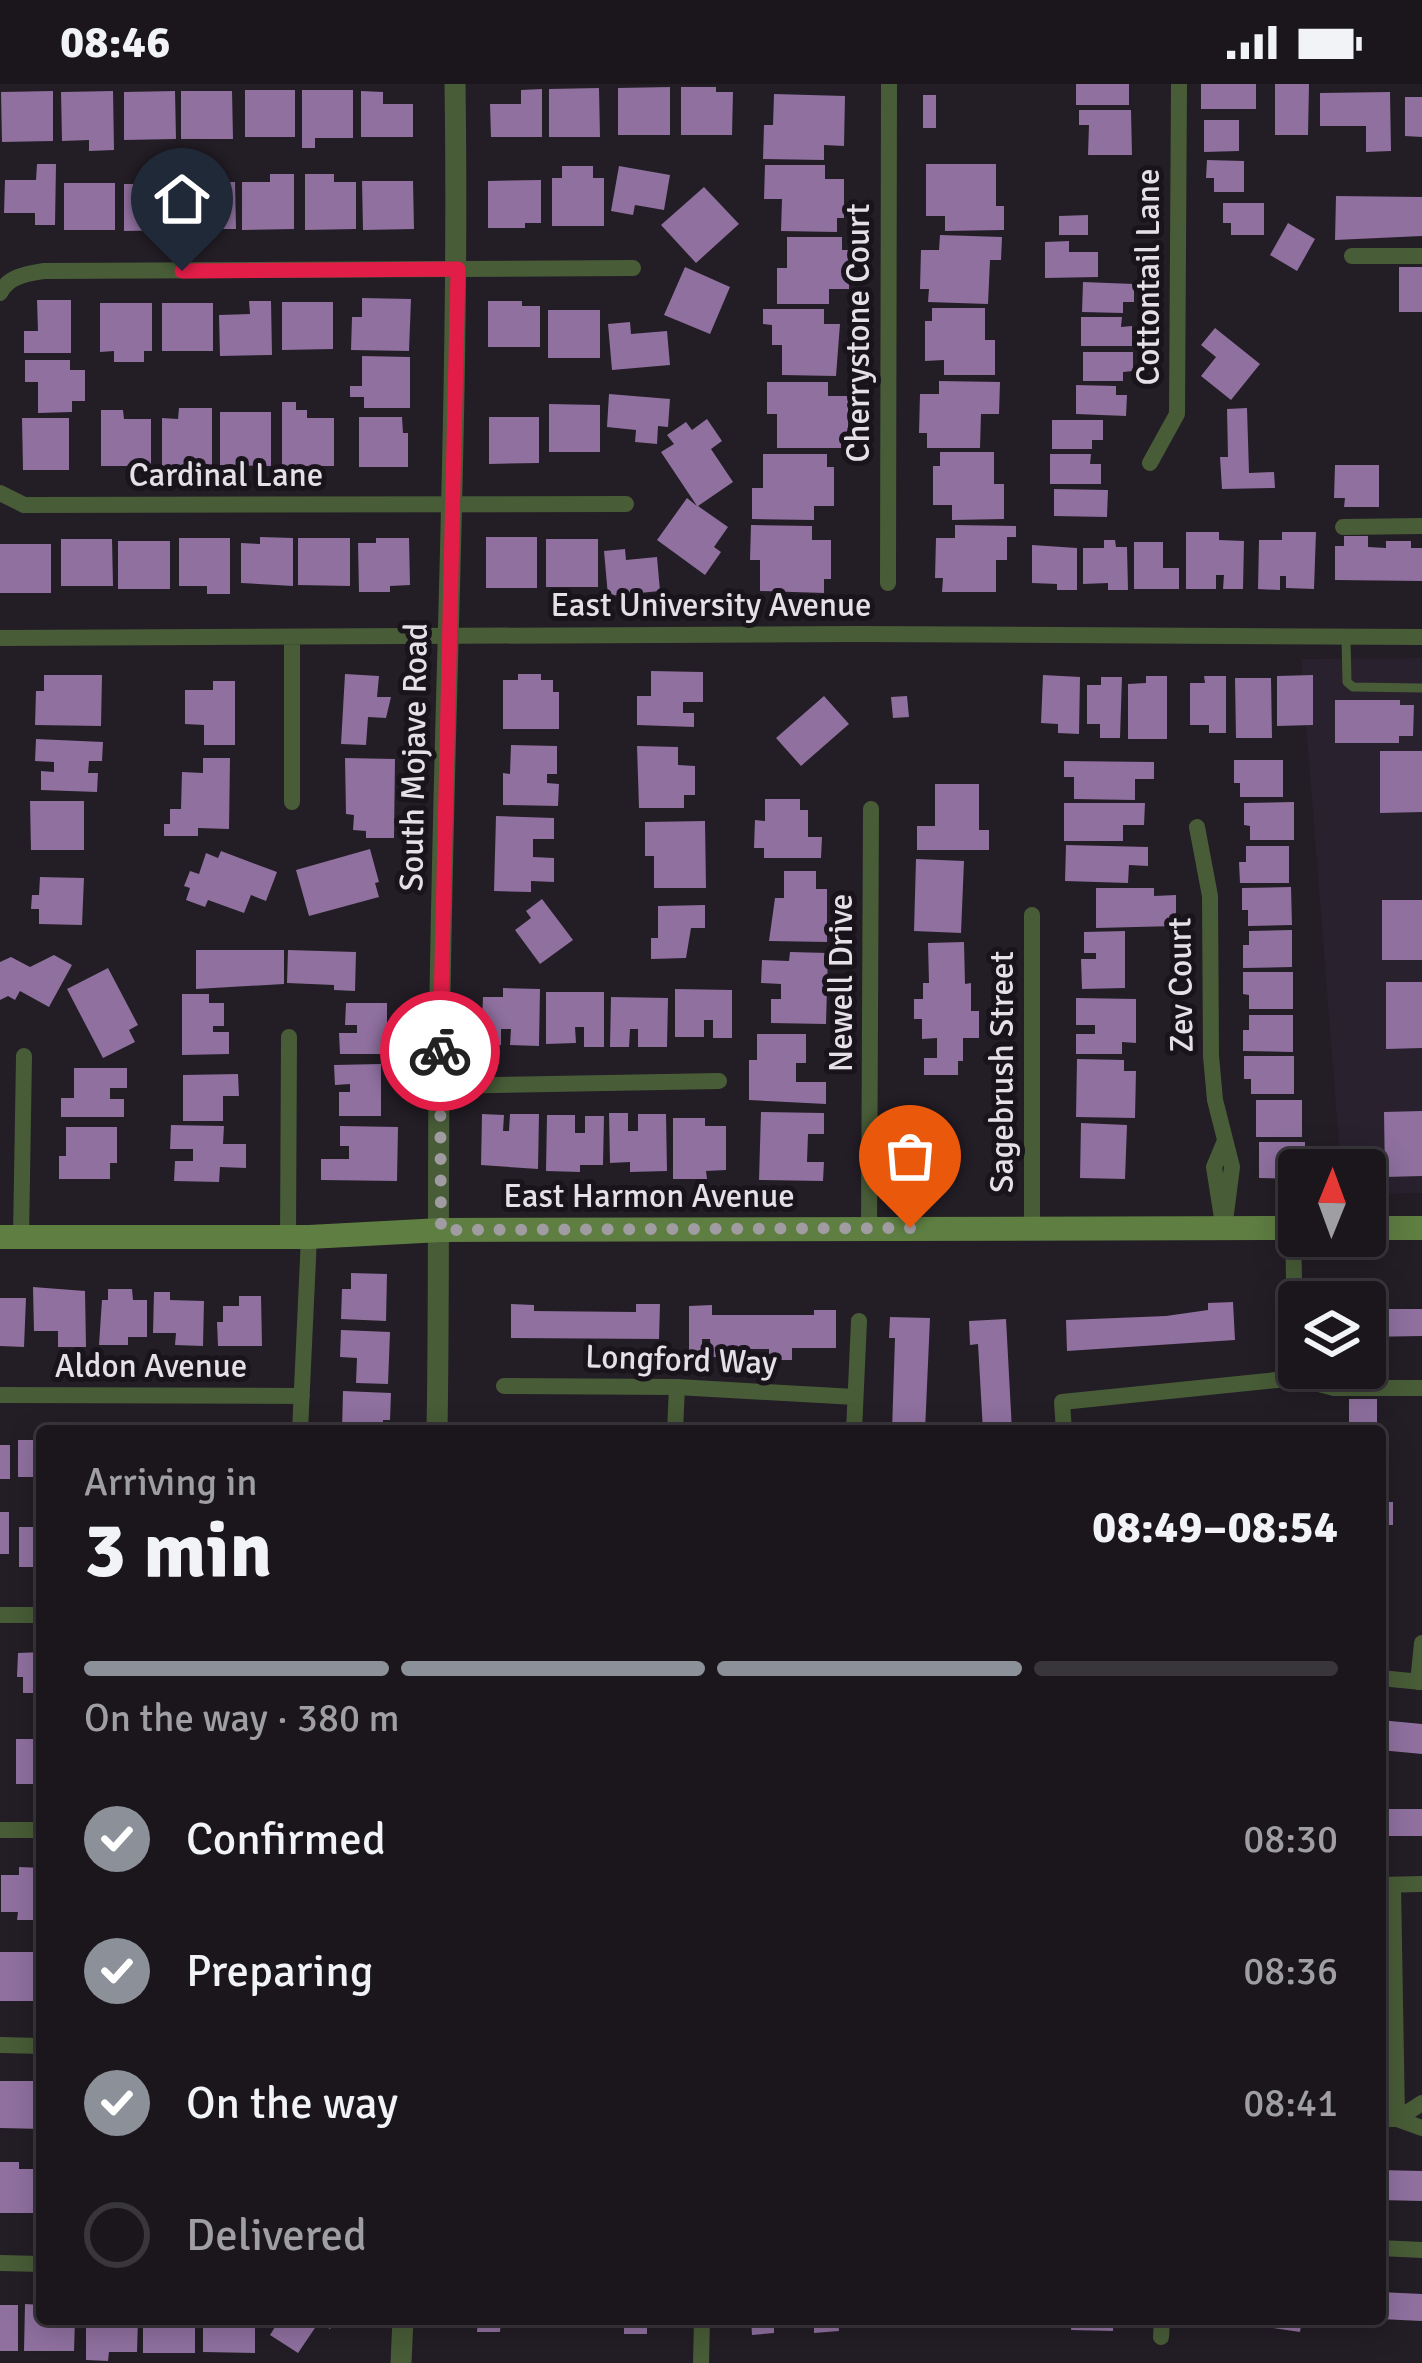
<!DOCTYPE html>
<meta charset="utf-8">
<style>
body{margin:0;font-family:Signika,sans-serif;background:#231f25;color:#f1f3f6;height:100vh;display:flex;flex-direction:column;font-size:45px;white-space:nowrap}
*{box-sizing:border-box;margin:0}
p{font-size:39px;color:#9f9fa3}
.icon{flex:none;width:66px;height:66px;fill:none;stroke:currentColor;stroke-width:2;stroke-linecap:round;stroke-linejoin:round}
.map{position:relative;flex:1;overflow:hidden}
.sheet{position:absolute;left:36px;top:1341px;width:1350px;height:900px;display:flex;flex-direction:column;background:#1a161c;border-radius:12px;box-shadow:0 6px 30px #0003,0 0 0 3px #38353b}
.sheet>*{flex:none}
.needle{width:78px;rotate:1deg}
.fabs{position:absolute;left:1278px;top:1065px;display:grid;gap:24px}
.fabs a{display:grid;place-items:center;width:108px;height:108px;border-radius:12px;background:#1a161c;box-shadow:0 6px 30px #0003,0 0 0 3px #38353b;font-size:60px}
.pin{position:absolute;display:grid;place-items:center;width:102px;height:102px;color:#fff;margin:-123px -51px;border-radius:50% 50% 50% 0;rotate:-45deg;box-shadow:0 0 12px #0007}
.pin .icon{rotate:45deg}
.courier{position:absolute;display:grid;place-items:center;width:120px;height:120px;margin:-60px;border:9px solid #e11d48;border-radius:50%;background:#fff;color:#222;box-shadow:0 3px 15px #0007}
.headline em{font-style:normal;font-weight:700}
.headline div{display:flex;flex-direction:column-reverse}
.headline{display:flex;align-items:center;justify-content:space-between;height:204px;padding:0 48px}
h1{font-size:78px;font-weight:700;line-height:90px}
.bar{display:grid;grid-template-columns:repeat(4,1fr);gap:18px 12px;align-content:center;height:144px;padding:0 48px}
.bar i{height:15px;border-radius:9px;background:#38353b}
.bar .on{background:#8c9099}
.bar p{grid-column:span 4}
ol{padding:0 48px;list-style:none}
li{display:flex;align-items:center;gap:36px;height:132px}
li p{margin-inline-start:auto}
li .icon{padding:12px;border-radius:50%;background:#8c9099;color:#fff;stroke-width:4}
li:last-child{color:#9f9fa3}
li i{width:66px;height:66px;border:6px solid #38353b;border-radius:50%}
.status{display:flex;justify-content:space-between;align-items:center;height:84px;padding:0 60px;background:#1a161c;direction:ltr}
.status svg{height:33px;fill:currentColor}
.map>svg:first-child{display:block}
.built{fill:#2a212f}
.building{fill:#8f709f}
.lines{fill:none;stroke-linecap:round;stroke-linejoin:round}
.service{stroke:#485c37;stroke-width:9}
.minor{stroke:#485c37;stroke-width:16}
.tertiary{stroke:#485c37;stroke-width:21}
.secondary{stroke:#5e7e42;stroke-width:24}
.done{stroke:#a09ca2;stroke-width:12;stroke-dasharray:0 21.6}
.route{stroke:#e11d48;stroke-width:15}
.labels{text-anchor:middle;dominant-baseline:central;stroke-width:10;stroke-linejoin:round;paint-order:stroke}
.street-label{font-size:33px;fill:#e4e0e6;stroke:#19141c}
</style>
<div class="status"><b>08:46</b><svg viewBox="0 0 49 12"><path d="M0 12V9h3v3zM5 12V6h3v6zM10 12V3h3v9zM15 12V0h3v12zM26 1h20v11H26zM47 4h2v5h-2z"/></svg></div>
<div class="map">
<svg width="1422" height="2279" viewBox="0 0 1422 2279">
<rect width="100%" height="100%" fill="#231d25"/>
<path class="built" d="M1422,574v535l-57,1v-24h-24l-40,-511z"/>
<path class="building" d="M1076,0h53v21h-53z
M1201,0h55v25h-55z
M1275,0h34l-1,51h-33z
M670,3v48h-52v-47z
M681,3h35v5h17l-1,43h-51z
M599,4l1,49h-51v-48z
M542,5v48h-51l-1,-33h31v-14z
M245,6h50v47h-50z
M302,6h51v48h-38v10h-13z
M53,7v50l-51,1 -1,-50z
M113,7l1,59 -25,1v-11l-27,1 -1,-49z
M175,7l1,48 -52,1v-48z
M181,7h51l1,48h-52z
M361,7l22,1v12h30v33h-52z
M1390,8l1,59 -25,1v-26h-46v-33z
M774,10l71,2 -1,50 -20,-1v15l-61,-1 1,-34h9z
M923,11h13v33h-13z
M1405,13h17v40l-17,-1z
M1079,26h52l1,45h-44l1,-30h-10z
M1204,36h35v31l-35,1z
M1207,76l37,1v31h-30v-14h-8z
M37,80h19l-1,61h-20v-12h-31l1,-33h31z
M926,80h70v42h8v24l-59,1v-15h-19z
M765,81h60v14h19v39h-7v14l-56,-1 1,-32h-18z
M562,82h31v12h11v48h-52v-48h10z
M619,82l51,9 -6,35 -29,-5 -2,10 -22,-4z
M185,89h22v9h28l1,47h-51z
M270,90h24v55l-52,1v-48h28z
M305,90h29v8h22v47l-51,1z
M541,96v43h-16v5h-37v-47z
M362,97h51l1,48 -51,1z
M64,99h51v47h-51z
M124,100h51l1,46 -52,1z
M704,103l35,37 -43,39 -35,-38z
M1336,112l86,1v39l-87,4z
M1223,119h41v32h-33v-12h-8z
M1088,131v20h-29v-19z
M1288,139l27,16 -18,32 -27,-16z
M940,151l62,2 -1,23h-11l-2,44 -60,-2 1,-13h-9l1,-39h18z
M787,153h55v13h7v39h-20v15h-52v-36h10z
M1069,157v11h29v25l-53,1v-36z
M685,183l45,20 -20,47 -46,-19z
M1399,183h23v45h-23z
M1083,198l51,2v18h-11v11l-41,-1z
M362,214l49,1 -2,52 -58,-1 1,-33h10z
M37,216h34v53h-47v-22h14z
M249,217h22l1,54 -52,1 -1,-41 31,-1z
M488,217h34v5h18v41h-52z
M282,218h51v47l-51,1z
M100,219h52v48h-8v11h-30v-11l-14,1z
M162,219h51v48h-51z
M932,224h53v32h10v35h-51v-15l-19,1v-40h7z
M763,225h61v15h16l-4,52 -54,-1v-30h-10v-20l-9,-1z
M548,226h52v48h-52z
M1081,233h41l-1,10 11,-1v20h-51z
M630,238l1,12 36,-3 3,34 -58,5 -4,-46z
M1215,244l45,36 -29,36 -30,-24 15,-19 -15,-12z
M1083,268h50v19l-10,1v9h-40z
M362,272l48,1v51h-46v-11h-14v-11h12z
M25,276h45v10h15v31h-13v11l-34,1v-31h-13z
M939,297l61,1 -1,32h-18l-1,34h-53v-15h-8l1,-39h19z
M767,298h61v14h20v39h-7v13h-64v-34h-10z
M1076,301l40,1v9h11l-1,21 -50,-2z
M609,310l61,5 -2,28 -10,-1 -1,18 -22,-2 1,-12 -29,-3z
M282,318h14v8h11v8h27v48h-52z
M549,320l51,1v47h-51z
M179,324h33v58h-50v-48l16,1z
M1247,324l2,65 25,-1 1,16 -53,1 -2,-32h8l-1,-48z
M101,326h22l1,9h27v47h-50z
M220,328h51v54l-51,-1z
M359,333h43l1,16h5v34h-49z
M489,333h50v46l-50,1z
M22,334h47v52h-46z
M707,335l15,22 -11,8 22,33 -35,24 30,21 -14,20 7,5 -16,23 -48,-35 30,-42 10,8 -36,-54 13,-8 -7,-9 19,-13 6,8z
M1052,336h51v20h-11v9h-40z
M940,368h54v32h10v35l-52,1v-15h-19v-39h7z
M763,370h64v13h7v39h-20v14l-62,-1v-31h11z
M1050,370h41l-1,10h11v20h-51z
M1335,381h44v42h-35l1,-9h-11z
M1054,405l54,1 -1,27 -53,-1z
M751,441l61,1v14h19v39h-7v14l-64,-2v-31h-10z
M955,441l61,1v11h-9v23h-11v32h-54l1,-14h-8l1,-40h19z
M1186,448h33v8l25,1 -1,48h-20l1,-14h-8v14h-30z
M1282,448h34l-2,57 -28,-1v-12h-6v14l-22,-1 1,-49h23z
M1344,452h24v11l18,1v-7h25v7h11v33l-87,-1v-34h9z
M260,453l33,1v48l-52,-3v-40l19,1z
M486,453h51v51h-51z
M179,454h51v56h-23v-8h-28z
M298,454h52v48l-52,-1z
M376,454h33l1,47 -20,1v6h-31l-1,-49h18z
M61,455h51l1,47h-52z
M546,455h52v48h-52z
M1104,456h11l1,7h11l1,43h-20v-7l-25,1v-36h21z
M118,457h52v48h-52z
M1134,458h29v26h16v21h-45z
M0,460h51v49h-51z
M1032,461l45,3v42h-20v-6l-25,-1z
M625,465l1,11 31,-3 3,34 -52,5 -4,-45z
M651,587l52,1v30h-20v11h11v14l-57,-2v-29h14z
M345,590l34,2 -2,21h14l-5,21 -18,-1 -2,28 -25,-1z
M518,590h23v6h12v12h6v37h-56v-49h15z
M44,591h58l-1,51 -66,-1 1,-34h8z
M1043,591l37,2 -1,57 -21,-1v-9l-17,-1z
M1313,591v50l-36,1v-50z
M1146,592h21v63h-39v-55l18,-1z
M1204,592h22v57h-17v-8h-19v-42h15z
M1101,593h21l-2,61h-20v-14h-13v-39h14z
M1235,594h36l1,60h-36z
M213,597h22v64h-31v-20l-19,-1v-34h28z
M824,612l25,28 -48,42 -25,-28z
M907,612l2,21 -16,1 -2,-21z
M1335,616h65v5h14l-1,31h-14v7h-64z
M36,655l67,3 -1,19h-13l-1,12h10l-1,19 -56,-2v-19l13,1v-10l-19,-1z
M511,661l46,1v28h-10v9l12,1 -1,22 -55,-1v-32l7,1z
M637,662l41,1v18l17,1v29h-11v13h-45z
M1380,667h42v61l-42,1z
M203,674h27l-1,71 -31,-1v8h-34v-12h6v-15h11l1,-37 21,1z
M345,674l50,1 -1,79h-28v-7l-13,-1 1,-15 -8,-1z
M1234,676h49v37h-43v-14h-6z
M1064,677l90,1v17h-19v21l-61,-1v-22h-10z
M935,700h44v46h10v20h-72v-24h18z
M765,715h35v11h8v27h14l-1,21h-57v-10h-10l1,-28 10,1z
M30,717h54v49h-53z
M1294,718v38h-44v-14l-6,-1v-22z
M1064,719h81l-1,22h-21v16h-59z
M496,732l58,2v21h-21v18l21,1v24l-23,-1v11l-37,-1z
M705,737l1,67h-52v-32h-9v-34z
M1066,761l82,2v19l-19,-1 -1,18 -63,-2z
M1246,762h43v37h-49l-1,-21h7z
M370,765l9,33 -4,1 4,14 -70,19 -13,-46z
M221,767l56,21 -11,29 -15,-6 -7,18 -36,-13 -3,7 -19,-7 4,-12 -6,-2 6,-15 9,3 7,-21 12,5z
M916,775l48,2 -3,72 -47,-2z
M784,787h32v18h11v53l-58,-1 6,-43h9z
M40,793l44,1 -2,47 -43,-1v-15h-8l1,-14h7z
M1291,803l1,38 -44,1v-16h-6v-22z
M1096,804h58v8l22,-1v31l-80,2z
M542,815l31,41 -33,24 -25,-34 16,-12 -5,-7z
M1382,816h40v60h-40z
M705,821v23h-14l-5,30 -35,1v-21h7v-32z
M1292,846v37l-49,1v-23h6v-14z
M1125,847v57l-43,1 -1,-30h15v-6h-12v-21z
M964,858l1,42 6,-1v28h8v27h-16v23h-5v14h-34v-17h13v-20l-15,1v-20h-8v-20h9v-16h6l-1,-40z
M196,866h88v34l-88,5z
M288,866l68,2 -1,39 -21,-1v-5l-47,-2z
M790,868l38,1 -2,71 -55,-1v-24h10v-15l-20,-1 1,-23 27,1z
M54,871l18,10 -23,42 -29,-16 -5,9 -7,-4 -8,4v-38l11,-5 19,10z
M108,884l30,57 -9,5 6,12 -32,16 -36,-69z
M1243,888h50v37h-44v-14l-6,-1z
M1386,898h36v66l-36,1z
M503,904l37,1 -1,57 -29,-1 1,-16h-10v16l-20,-1 2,-47h20z
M675,905l57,1v48h-19v-18h-9v17h-29z
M546,908h58v55h-20v-20h-9l1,16 -30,1z
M182,910h27v9h15v23h-11v6h16v22l-47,1z
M611,913l57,1 -1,49h-29v-18h-8l-1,18h-19z
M1076,914l60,1v44l-14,-1v12h-46v-20h19v-9h-19z
M346,919h41v51h-47l-1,-21h18v-8h-12z
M1249,931h44v37l-50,-1v-21h6z
M757,950h49v29h-10v19h30v22l-77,-4v-40h8z
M1244,972h50v38h-43v-15h-7z
M1077,975l47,1v11h12l-1,47 -59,-1z
M381,980v52h-42v-24h11v-8l-15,1 -1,-20z
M74,984h53v20h-17v11h14v18h-63v-19h13z
M238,990l1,22h-16v25h-40v-46z
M1256,1016h46v37h-46z
M1422,1027v65l-37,1 -1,-65z
M761,1028l63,1v21h-16l-1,28h17l-1,19 -64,-1z
M609,1029h19v18h10v-17h28l1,57 -37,1v-10l-20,1z
M482,1030l22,1 -1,16h6l1,-17h29l-1,55 -57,-4z
M547,1031h28v18h10v-17h19l-1,49h-23v7l-34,-1z
M673,1034h32v8h21v44l-20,1 1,8h-34z
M1081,1039l46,2 -2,54 -45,-1z
M171,1041l53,1 -1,18h23v24l-26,-1 -1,15 -45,-1 1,-20h18v-12h-23z
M340,1042l58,1 -1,54 -76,-1v-21h28v-13h-9z
M66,1043h51v36h-7v16h-51v-23h7z
M1259,1058h46v28h-6v9l-40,-1z
M351,1189l36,1 -1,47 -45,-2 1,-30h9z
M33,1203l52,4 1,56h-28v-16h-24z
M108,1205h24l1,11h14v37h-19v8h-29l3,-45h6z
M154,1208h16v8l34,1 -1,45 -28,-1 1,-12h-23z
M239,1212h22l1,50h-44l-1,-24h6v-16h16z
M0,1214h26l-2,49 -24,-1z
M1365,1215h7v10h50v27l-57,1z
M1233,1218l2,38 -168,11 -1,-31 100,-4 42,-6v-7z
M511,1220l23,1v6l102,1v-8h24l-1,35 -148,-1z
M712,1221v10h102v-5h22v38h-44v12h-23v-11h-23l-4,8h-31l-1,-18h-8v12h-13v-45z
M890,1233l40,1 -5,113h-33l3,-93h-6z
M1006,1235l6,112h-29l-5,-87 -8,1 -1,-24z
M341,1246l49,2 -2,52 -32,-1 1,-25 -17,-1z
M343,1307l48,2 -1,27h-7v11h-41z
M1349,1315h28v32h-28z
M637,1338l17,1v8h-17z
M37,1347h5v46h-24v-37h19z
M0,1361h10v34h-10z
M1380,1418h13v23h-13z
M0,1428h9v42h-9z
M19,1443h23v40h-23z
M42,1568v41h-19v-16h-6l1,-24z
M1380,1636l42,4v30l-42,-4z
M16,1655h26v45h-26z
M1380,1725h42v27h-42z
M19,1783l23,1v52h-25l1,-8h-17v-37h18z
M0,1868h42v42h-8v7h-34z
M0,1997h42v48l-42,-1z
M0,2078h19v7h23v44h-42z
M1380,2086l42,1v30l-42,-1z
M1380,2208l42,2v27l-42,-2z
M25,2220l17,1v14h33l-1,32h-50z
M0,2221h18v46h-18z
M86,2235h52l-1,33h-28l-1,9 -22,-1z
M143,2235h52v34h-52z
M203,2235h52v34l-52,-1z
M280,2235h57l-7,10 -11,-7 -21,31 -28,-18z
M478,2235h23l-1,13h-23z
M589,2235h58v15h-23v-10l-35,-1z
M751,2235h87l1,12 -25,2v-9l-40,2v7l-22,2z
M871,2235h24v8l-24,1z
M1072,2235h41v12l-42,-1z
M1173,2235h24l-1,9 -24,-2z
M1235,2235h67l-2,13 -65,-10z
M1334,2235h23v9l-23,-1z"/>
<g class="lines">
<path class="service" d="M1346,554l1,44 6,5 69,1"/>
<path class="minor" d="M1352,172h70
M0,209c9,-17 26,-19 44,-22l589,-3
M1150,379l27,-49 2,-330
M0,409l24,12 602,-1
M1343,443l79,-1
M888,499l1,-499
M0,554l857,-4 565,3
M292,718v-165
M1197,743l13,69 1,160 4,44 17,67 -8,62
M439,1002l280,-5
M1222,1134l-8,-51 10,-24
M869,1144l2,-419
M1293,1144l3,150
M1032,1145v-314
M21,1153l3,-181
M288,1153l1,-200
M504,1302l173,1 178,10
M0,1311l302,1
M300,1347l9,-194
M675,1347l2,-44
M854,1347l5,-110
M1064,1347l-2,-29 234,-24 38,10h88
M0,1531h42
M1380,1594l42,4
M1418,1598l4,-39
M0,1746h42
M1380,1801l42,-1
M1393,1801l4,234
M0,1961l42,1
M1380,2035h17l25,9
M1397,2035l25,-16
M1380,2164l42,2
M0,2179l42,1
M1161,2253l1,-18
M701,2279l1,-44"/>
<path class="tertiary" d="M437,1347c2,-115 1,-231 2,-346 2,-334 21,-667 16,-1001
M401,2279l2,-44"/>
<path class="secondary" d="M1365,1144h57
M0,1153h309l132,-7 858,-2"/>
</g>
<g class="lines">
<path class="done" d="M440,967l1,179 469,-2"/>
<path class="route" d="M182,187l276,-2 -18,782"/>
</g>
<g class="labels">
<g class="street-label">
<text transform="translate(1148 193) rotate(-90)">Cottontail Lane</text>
<text transform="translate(858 249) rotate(-90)">Cherrystone Court</text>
<text x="226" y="391">Cardinal Lane</text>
<text x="711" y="521">East University Avenue</text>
<text transform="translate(414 673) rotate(-89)">South Mojave Road</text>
<text transform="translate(841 899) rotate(-90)">Newell Drive</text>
<text transform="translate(1181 901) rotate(-91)">Zev Court</text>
<text transform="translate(1002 988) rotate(-90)">Sagebrush Street</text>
<text x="649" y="1112">East Harmon Avenue</text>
<text transform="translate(681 1276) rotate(2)">Longford Way</text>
<text x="151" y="1282">Aldon Avenue</text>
</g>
</g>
</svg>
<div class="fabs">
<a><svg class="needle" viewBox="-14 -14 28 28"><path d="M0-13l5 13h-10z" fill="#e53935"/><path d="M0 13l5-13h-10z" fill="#9f9fa3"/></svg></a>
<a><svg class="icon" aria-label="layers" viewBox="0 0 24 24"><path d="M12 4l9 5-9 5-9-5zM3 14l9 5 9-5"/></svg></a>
</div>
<div class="pin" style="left:910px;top:1144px;background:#ea580c"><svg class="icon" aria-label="bag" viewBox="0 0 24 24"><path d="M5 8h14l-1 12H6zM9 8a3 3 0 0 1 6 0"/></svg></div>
<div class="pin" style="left:182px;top:187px;background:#1f2937"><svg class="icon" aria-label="home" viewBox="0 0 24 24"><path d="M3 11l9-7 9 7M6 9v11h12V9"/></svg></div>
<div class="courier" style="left:440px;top:967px"><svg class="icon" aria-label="bike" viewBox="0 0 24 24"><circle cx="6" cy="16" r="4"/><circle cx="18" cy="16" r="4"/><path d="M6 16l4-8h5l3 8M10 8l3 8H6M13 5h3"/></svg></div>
<section class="sheet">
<div class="headline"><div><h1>3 min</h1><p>Arriving in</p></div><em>08:49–08:54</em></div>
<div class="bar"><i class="on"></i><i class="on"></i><i class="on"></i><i></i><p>On the way · 380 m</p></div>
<ol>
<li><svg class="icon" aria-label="check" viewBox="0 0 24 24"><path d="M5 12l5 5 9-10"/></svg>Confirmed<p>08:30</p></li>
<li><svg class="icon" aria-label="check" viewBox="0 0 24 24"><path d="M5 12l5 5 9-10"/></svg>Preparing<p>08:36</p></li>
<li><svg class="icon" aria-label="check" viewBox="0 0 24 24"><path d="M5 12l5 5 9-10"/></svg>On the way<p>08:41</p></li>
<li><i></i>Delivered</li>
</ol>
</section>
</div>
